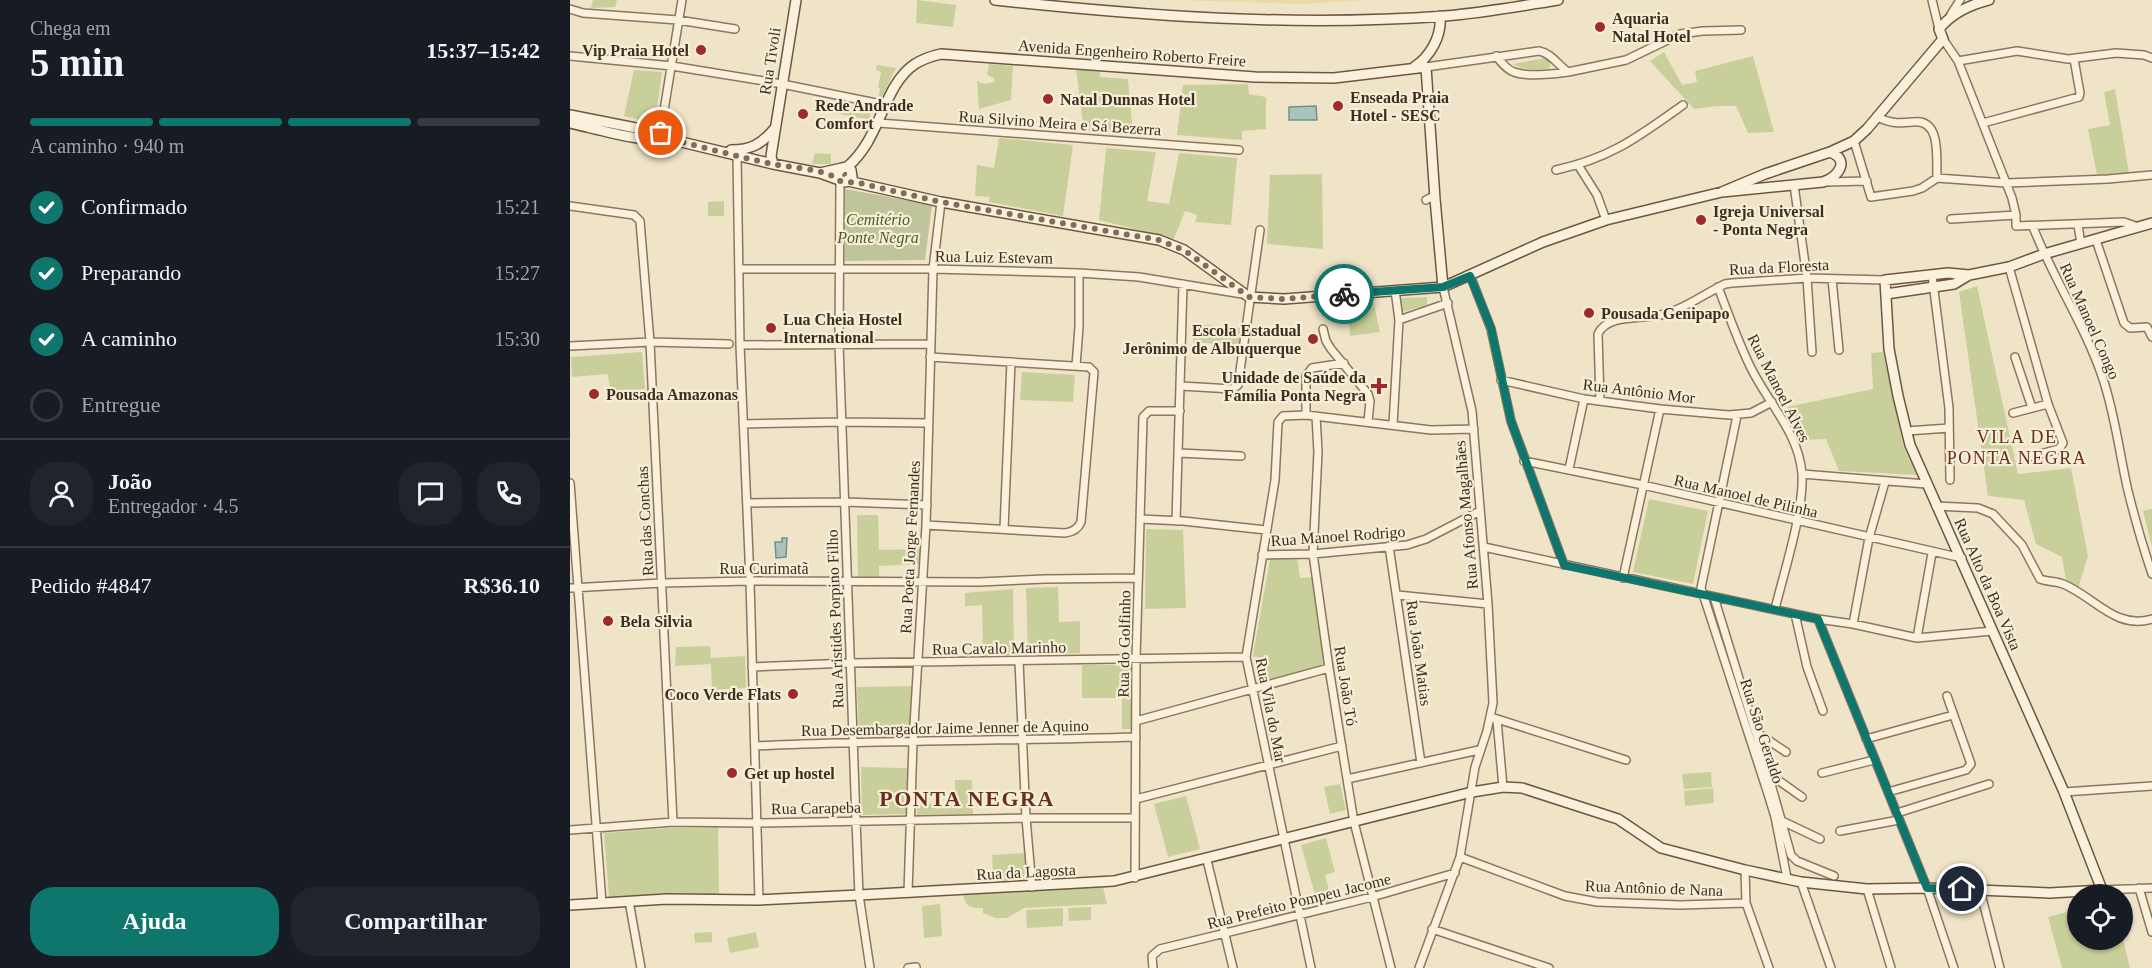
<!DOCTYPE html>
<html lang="pt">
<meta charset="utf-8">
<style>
body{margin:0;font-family:"Times New Roman",serif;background:#20242c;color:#f1f3f6;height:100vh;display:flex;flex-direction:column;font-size:22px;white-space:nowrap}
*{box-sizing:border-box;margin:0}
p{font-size:20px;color:#9ea1a6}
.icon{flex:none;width:33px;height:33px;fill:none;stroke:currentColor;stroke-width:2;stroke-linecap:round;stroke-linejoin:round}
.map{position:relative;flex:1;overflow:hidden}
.side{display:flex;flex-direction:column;background:#171b24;width:570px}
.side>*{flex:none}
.fabs{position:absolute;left:1497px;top:884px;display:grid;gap:12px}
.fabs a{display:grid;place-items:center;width:66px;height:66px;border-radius:50%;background:#171b24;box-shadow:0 2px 4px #0004;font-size:30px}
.pin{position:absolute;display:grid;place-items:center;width:51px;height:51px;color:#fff;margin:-26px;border:3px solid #fff;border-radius:50%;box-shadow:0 2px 6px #0007}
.courier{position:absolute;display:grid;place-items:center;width:60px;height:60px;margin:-30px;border:4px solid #0f766e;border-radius:50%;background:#fff;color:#222;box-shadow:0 2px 8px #0007}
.overview em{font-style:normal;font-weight:700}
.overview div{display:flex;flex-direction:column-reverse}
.overview{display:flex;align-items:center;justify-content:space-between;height:102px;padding:0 30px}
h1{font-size:39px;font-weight:700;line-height:45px}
.bar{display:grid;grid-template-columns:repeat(4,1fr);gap:9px 6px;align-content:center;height:72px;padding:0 30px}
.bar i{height:8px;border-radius:4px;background:#363941}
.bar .active{background:#0f766e}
.bar p{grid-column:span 4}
.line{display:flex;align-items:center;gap:15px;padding:0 30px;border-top:2px solid #363941}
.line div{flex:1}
.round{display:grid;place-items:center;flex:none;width:63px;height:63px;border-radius:24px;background:#20242c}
ol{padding:0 30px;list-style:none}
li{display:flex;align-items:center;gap:18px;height:66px}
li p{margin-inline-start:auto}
li .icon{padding:6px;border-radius:50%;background:#0f766e;color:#fff;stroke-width:4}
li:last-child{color:#9ea1a6}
li i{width:33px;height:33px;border:3px solid #363941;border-radius:50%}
.cta{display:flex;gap:12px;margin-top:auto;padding:12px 30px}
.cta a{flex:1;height:69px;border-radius:24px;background:#0f766e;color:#fff;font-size:24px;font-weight:700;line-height:69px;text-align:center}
.cta a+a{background:#20242c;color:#f1f3f6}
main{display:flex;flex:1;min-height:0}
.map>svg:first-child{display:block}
.green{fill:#c9cf9b}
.sand{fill:#ecd9a5}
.cemetery{fill:#bfc49a}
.water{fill:#a9c4bc;stroke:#6f938a;stroke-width:1.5}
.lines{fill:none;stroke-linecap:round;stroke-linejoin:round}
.street-casing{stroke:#8d765c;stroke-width:10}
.secondary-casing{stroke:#6f573f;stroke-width:12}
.street{stroke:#faf1dc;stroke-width:7}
.secondary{stroke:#faf1dc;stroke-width:9}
.done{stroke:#7c6e5b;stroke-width:6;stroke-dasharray:0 10.8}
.route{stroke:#0f766e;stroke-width:8}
.poi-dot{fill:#9e2a2b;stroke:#f7eed8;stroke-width:2}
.labels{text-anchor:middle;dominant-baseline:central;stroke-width:4.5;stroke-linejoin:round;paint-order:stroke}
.poi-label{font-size:16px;font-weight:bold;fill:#3d2e20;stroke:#f7eed8;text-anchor:start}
.street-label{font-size:16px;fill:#3d2e20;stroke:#f7eed8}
.park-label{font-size:16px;font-style:italic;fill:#4d5a26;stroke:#f7eed8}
.neighbourhood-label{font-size:18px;letter-spacing:1.5px;fill:#6b2e1e;stroke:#f7eed8}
.district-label{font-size:22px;font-weight:bold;letter-spacing:1.5px;fill:#6b2e1e;stroke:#f7eed8}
</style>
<main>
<section class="side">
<div class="overview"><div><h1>5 min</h1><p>Chega em</p></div><em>15:37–15:42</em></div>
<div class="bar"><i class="active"></i><i class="active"></i><i class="active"></i><i></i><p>A caminho · 940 m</p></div>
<ol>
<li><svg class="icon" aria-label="check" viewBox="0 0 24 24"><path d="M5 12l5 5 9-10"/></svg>Confirmado<p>15:21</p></li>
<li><svg class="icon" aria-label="check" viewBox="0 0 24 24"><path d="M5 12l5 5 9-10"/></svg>Preparando<p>15:27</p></li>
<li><svg class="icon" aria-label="check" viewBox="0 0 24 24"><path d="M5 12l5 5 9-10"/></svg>A caminho<p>15:30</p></li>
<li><i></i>Entregue</li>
</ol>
<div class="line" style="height:108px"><a class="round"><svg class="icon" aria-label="person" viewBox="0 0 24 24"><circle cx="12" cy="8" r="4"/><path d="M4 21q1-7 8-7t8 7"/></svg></a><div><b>João</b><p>Entregador · 4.5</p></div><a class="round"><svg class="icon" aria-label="chat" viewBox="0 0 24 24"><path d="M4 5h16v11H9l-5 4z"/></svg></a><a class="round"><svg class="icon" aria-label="phone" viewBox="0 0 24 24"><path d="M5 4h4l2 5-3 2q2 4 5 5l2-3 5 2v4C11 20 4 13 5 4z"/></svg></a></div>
<div class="line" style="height:78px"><div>Pedido #4847</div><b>R$36.10</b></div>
<div class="cta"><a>Ajuda</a><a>Compartilhar</a></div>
</section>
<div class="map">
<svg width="1582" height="968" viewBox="0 0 1582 968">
<rect width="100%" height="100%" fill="#f0e4c8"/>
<path class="green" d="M23,0h24l-2,7 -24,1z
M347,0l39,5 -3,22 -37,-4z
M1094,52l18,33 15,-3 -2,-11 58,-15 21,76 -26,1 -12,-27h-19l-23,3 -44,-48z
M976,58l4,2v8c-10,3 -29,2 -37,-4z
M419,64l24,2 -2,34 -32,9 -2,-28 8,3 9,-2v-4l-7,-3z
M307,65l19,3 -14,29 -3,-1 1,-8 -2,-1 3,-15 -5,-2z
M506,69l24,3v5l28,2 5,56 -49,-4z
M64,70l28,2 -7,51 -31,-7z
M678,84l1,10 17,3v32l-24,2v9l-65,-5 6,-50z
M1545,89l14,84 -32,2 -9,-46 22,-4 -6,-33z
M267,103l35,6 -6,24 -3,-2 3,-12 -32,-6z
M429,138l74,7 -10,71 -74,-14 1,-5 -15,-1 2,-31 17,3z
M536,148l50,4 -9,49 22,3 10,-51 58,5 -6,67 -36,-3 2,-7 -12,-4 -11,28 -75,-19z
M245,153l16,1v10h-19z
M752,174l1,75 -56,-5 3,-69z
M154,201v15h-16v-14z
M1407,286l41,188 53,-6 17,88 -10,33 -12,-8 -4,-24 -26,-13 -12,-44 -36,-4 -29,-204z
M802,296l8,36 -30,4 -3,-38z
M857,297v8l-25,7 -2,-14z
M624,324l50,4 -2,18 -49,-4z
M72,352l3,37 -35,3 -2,-18 -36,3 -1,-20z
M1313,352l21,96 13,27 -78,-4 -13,-32 -25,1 -14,-33 86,-18 -2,-36z
M452,372l53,3 -2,27 -53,-2z
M1079,499l59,12 -15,73 -60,-12z
M1582,509v38l-9,-36z
M287,515h21l1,35 42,-1 1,15 -43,2v15l-21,1z
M576,529l37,1 3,78 -41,1z
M727,555l3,23 15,-1 10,88 -65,17 -7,-27 17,-96z
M488,587l1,35 21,-1v32l-52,2 -2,-67z
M443,589l1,66 -31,1 -1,-51 -17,1v-13z
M140,646l1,12 34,-2 1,32 -34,2 -1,-26 -36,2 1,-19z
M512,665h52v64h-12v-31h-40z
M342,686l-3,51 -50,1 -2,-51z
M291,767l46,1 -1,46 -44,1z
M1141,772l1,15 -28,2 -2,-15z
M385,780h17l1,34 -56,1v-11l38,-1z
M770,784l6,26 -16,4 -6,-27z
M1143,788l1,15 -29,3 -1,-15z
M616,796l14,53 -32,8 -14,-53z
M148,827l1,68 -47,-2 -63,4 -5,-64 63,-5z
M756,838l9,34 -10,3 8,30 -14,4 -18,-64z
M456,853l2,28 -32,2v-7h-3l-1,-21z
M528,886l5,1 4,17 -83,4 -17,10h-12l-12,-5v-5c-13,0 -17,0 -20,-14z
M370,904l2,32 -18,2 -2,-32z
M521,907v13l-22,1 -1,-13z
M493,908v18l-36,2 -1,-18z
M1507,909l1,30h45l7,29h-68l-14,-51z
M142,932v10l-17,1 -1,-10z
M186,932l3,15 -29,6 -3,-15z"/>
<path class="sand" d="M607,0h193l-71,4z"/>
<path class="cemetery" d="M275,189l87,16 -7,55 -80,1z"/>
<path class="water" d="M746,106l1,14h-28v-13z
M212,538h5l-1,19 -10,1 -1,-16h7z"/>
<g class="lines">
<defs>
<path id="street" d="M1362,0l7,29
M0,9l13,4 95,7 57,9
M1380,16l10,-16
M1373,39l15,22 54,137 4,17v11l108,-4 14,5
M0,56l102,10 110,18 104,21
M926,56c5,6 11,14 18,16 13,5 41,2 54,0
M1388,61l59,-10 51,8 48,-6 28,2 8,3
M856,67l113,-16c12,2 19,14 29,21l58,-12 54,-26 23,-3 38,-1
M1308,117c12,7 22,6 36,5 28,-3 22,38 23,56
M309,123l360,27
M1413,123l96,-26 1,-4 -6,-34
M90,135l22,-135
M1284,141l17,56 42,-6 9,-3 15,-10 69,5 102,-4 44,-4
M167,155l3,190 10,236 9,319
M1008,165l19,30 9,25
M986,170c55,-12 82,-33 127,-65
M270,181l-1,163 17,477 3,74 11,73
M1256,182l41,-1
M1224,185l13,93 5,74
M856,200l9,-5
M0,206l64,9 6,6 10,121 23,480
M1381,219l65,-4
M1508,225l3,19
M1463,227c20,51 51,97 69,149 13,37 17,76 26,115 7,28 15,56 24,83
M1526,240l28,83 6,5 17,-1 5,10
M1439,267l39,137 15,39 -4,6 -34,9
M170,269h193l146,4 60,4 103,17
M900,275l21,54 20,92 53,144
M1362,275l17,133 1,72
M1262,279l7,71
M1148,287c10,26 19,52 31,77 17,37 50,68 53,110 2,37 -18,98 -27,135
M829,320l49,-17
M753,329l3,12 5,8 37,45 2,7 -2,21
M170,345l190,-1
M0,346l80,-4 79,2
M1445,357l17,51
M506,366l3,-39v-54
M931,380l83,19 76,10 69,6 22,-2 21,-11
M611,386l51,3 6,-4 22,-155
M1030,401l-2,-67c9,-20 44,-15 62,-19 23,-5 44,-21 65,-31l7,-1 75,-5 78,2
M1443,413l35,-9
M736,415v-39l6,-8 32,-5
M746,416l2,36 -5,102 16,114 25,154 37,146
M1167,416l-36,172 67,206 7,23 12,61
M173,424l98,-2 87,1
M823,425l6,-105 -4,-30
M1337,431l42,-3
M609,453l62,3
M954,461l119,24 319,73
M999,469l15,-70
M1232,474l124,10
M0,483l32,420
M177,503l98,-1 82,3
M1366,506l42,2 15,6 29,31 18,34c8,3 16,2 23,5 32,13 52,46 89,35
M570,519l43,2 83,9
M606,521l7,-237
M356,525l139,8c8,-1 13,-4 16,-11l13,-150 -5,-5 -159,-10
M434,529l7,-167
M819,546l32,217
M914,547l334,72 35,5 64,14 75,-7
M692,555l51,-1 94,-9 19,-6 54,-28
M1053,578l37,-169
M0,588l92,-5 88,-2 229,1 66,-3 93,-1
M827,595l91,9
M1144,597l51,166 26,92 6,6 37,15
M1225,614l12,53 16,44
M1248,619l109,269 27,80
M1283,624l16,-86 16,-56
M1347,638l15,-85
M449,661l7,157 6,69
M182,667l98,-4 396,-6
M921,717l135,43
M927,720l6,67
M566,721l193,-53
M1186,732l30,20
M1296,739l87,-24
M185,746c127,-6 254,-5 381,-9
M1198,773l34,24
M1252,773l52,-13
M777,779l132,-29
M1318,792l78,-22 5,-6 -24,-68
M1494,792l88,-6
M566,799l206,-53
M1327,813l92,-29
M1212,821l38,18
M0,830l103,-8 84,1 269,-5h109
M1270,831l59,-11
M890,857l105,39 32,6 83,3 66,-2
M637,860l26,108
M1175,870l1,33 23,65
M565,878l1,-219 7,-242 6,-6h31
M1231,882l30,86
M1569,888l13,44
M1297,889l24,79
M1410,890l20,78
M1532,890l50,-2
M338,893l5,-151 13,-217 7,-256 8,-67
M59,901l12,67
M862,929l117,39
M338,968l8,-1
M583,968l-1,-12 8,-7 212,-52 83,-24
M741,968l-65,-311 29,-177 3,-58 5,-6 23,-1 125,15 43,-1
M849,968l41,-111 15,-90 12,-36 6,-28 -5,-99 -16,-193 -29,-124"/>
<path id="secondary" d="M425,0c149,16 300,27 450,16 38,-3 76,-10 113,-16
M844,67c16,-10 28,-31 26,-51
M0,115l91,18 8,6
M0,123c28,6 72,20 99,16l104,25 47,9 22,-5
M161,150c20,0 31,-6 44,-22
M1260,152l24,-11 13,-12 76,-90 -4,-10c13,-16 30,-24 50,-29
M203,164l-2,-8 25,-156
M277,167c35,-29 35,-81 68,-103 8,-5 17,-8 26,-10l314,23 79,1 92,-11 9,132 8,88
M250,173l25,9 7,-5 -1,-7 -4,-3 -5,1 -4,4v6
M278,181l93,21 218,38 25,10 65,47 35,2 159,-12 100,-45 63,-22 116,-28 43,-18 65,-22c21,8 8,25 -7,30l-101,10
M1316,294l68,-10 15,-9
M0,905l97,-6 92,1 100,-5 255,-14 358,-89 31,-5 19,1 96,31 43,29 84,22 56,12 66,7 60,-1 123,5 52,-3 -38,-98 -154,-347 -12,-49 -9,-47 -4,-69 63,-7 21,2 40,-8 35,-13 108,-31"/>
</defs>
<use href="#street" class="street-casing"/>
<use href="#secondary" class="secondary-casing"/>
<use href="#street" class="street"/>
<use href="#secondary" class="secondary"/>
</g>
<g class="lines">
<path class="done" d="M91,133l-2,7 10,-1c34,8 69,18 104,25 18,4 55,5 67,17l19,2 82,19 218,38 25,10 65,47 35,2 60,-5"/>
<path class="route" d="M774,294l99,-7 27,-11 21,52 20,93 53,144 254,54 109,269 35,1"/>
</g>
<g class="poi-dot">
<circle cx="1030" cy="27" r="6"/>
<circle cx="131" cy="50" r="6"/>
<circle cx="478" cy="99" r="6"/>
<circle cx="768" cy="106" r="6"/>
<circle cx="233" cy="114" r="6"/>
<circle cx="1131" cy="220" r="6"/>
<circle cx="1019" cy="313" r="6"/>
<circle cx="201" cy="328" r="6"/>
<circle cx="743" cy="339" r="6"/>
<path d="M806 377h6v6h6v6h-6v6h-6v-6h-6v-6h6z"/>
<circle cx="24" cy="394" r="6"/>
<circle cx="38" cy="621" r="6"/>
<circle cx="223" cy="694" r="6"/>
<circle cx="162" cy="773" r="6"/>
</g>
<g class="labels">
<g class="poi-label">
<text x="1042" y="18">Aquaria<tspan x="1042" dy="18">Natal Hotel</tspan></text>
<text x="119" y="50" text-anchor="end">Vip Praia Hotel</text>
<text x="780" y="97">Enseada Praia<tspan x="780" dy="18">Hotel - SESC</tspan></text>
<text x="490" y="99">Natal Dunnas Hotel</text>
<text x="245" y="105">Rede Andrade<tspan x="245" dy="18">Comfort</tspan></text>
<text x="1143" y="211">Igreja Universal<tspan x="1143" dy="18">- Ponta Negra</tspan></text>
<text x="1031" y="313">Pousada Genipapo</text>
<text x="213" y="319">Lua Cheia Hostel<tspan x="213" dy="18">International</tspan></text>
<text x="731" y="330" text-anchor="end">Escola Estadual<tspan x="731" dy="18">Jerônimo de Albuquerque</tspan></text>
<text x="796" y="377" text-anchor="end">Unidade de Saúde da<tspan x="796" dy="18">Família Ponta Negra</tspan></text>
<text x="36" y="394">Pousada Amazonas</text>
<text x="50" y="621">Bela Silvia</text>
<text x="211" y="694" text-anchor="end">Coco Verde Flats</text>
<text x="174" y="773">Get up hostel</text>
</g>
<g class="street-label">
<text transform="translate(562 53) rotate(4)">Avenida Engenheiro Roberto Freire</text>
<text transform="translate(200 61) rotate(-81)">Rua Tivoli</text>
<text transform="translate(490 123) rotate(4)">Rua Silvino Meira e Sá Bezerra</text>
<text transform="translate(424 257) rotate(1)">Rua Luiz Estevam</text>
<text transform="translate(1209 267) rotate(-3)">Rua da Floresta</text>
<text transform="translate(1520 321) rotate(66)">Rua Manoel Congo</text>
<text transform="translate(1209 388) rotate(63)">Rua Manoel Alves</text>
<text transform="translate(1069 391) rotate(7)">Rua Antônio Mor</text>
<text transform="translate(1176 496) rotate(13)">Rua Manoel de Pilinha</text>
<text transform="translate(896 515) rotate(-95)">Rua Afonso Magalhães</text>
<text transform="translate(75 521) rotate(-93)">Rua das Conchas</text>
<text transform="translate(768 536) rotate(-4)">Rua Manoel Rodrigo</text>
<text transform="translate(340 547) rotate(-87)">Rua Poeta Jorge Fernandes</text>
<text x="194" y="568">Rua Curimatã</text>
<text transform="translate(1418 584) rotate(66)">Rua Alto da Boa Vista</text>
<text transform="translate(265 619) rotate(-92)">Rua Aristides Porpino Filho</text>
<text transform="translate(554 644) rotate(-89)">Rua do Golfinho</text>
<text transform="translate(429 648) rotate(-1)">Rua Cavalo Marinho</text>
<text transform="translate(849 653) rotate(82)">Rua João Matias</text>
<text transform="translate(776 686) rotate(81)">Rua João Tó</text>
<text transform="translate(701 710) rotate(79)">Rua Vila do Mar</text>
<text transform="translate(375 728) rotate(-1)">Rua Desembargador Jaime Jenner de Aquino</text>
<text transform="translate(1192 731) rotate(72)">Rua São Geraldo</text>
<text transform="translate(246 808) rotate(-1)">Rua Carapeba</text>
<text transform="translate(456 872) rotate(-3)">Rua da Lagosta</text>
<text transform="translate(1084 888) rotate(2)">Rua Antônio de Nana</text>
<text transform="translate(729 901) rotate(-14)">Rua Prefeito Pompeu Jacome</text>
</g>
<g class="park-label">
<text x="308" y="219">Cemitério<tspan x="308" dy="18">Ponte Negra</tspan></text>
</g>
<g class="neighbourhood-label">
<text x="1447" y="437">VILA DE<tspan x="1447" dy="21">PONTA NEGRA</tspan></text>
</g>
<g class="district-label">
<text x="397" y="798">PONTA NEGRA</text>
</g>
</g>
</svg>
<div class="fabs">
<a><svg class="icon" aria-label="locate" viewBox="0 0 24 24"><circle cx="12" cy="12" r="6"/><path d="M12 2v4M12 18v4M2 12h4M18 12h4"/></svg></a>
</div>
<div class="pin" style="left:91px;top:133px;background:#ea580c"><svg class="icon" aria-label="bag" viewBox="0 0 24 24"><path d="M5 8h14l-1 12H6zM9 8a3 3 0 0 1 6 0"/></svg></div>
<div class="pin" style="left:1392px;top:889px;background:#1f2937"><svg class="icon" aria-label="home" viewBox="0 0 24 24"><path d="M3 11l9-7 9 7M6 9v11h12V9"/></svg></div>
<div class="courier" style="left:774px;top:294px"><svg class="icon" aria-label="bike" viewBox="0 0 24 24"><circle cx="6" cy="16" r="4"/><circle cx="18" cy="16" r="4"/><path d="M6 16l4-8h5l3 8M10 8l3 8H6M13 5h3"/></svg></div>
</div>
</main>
